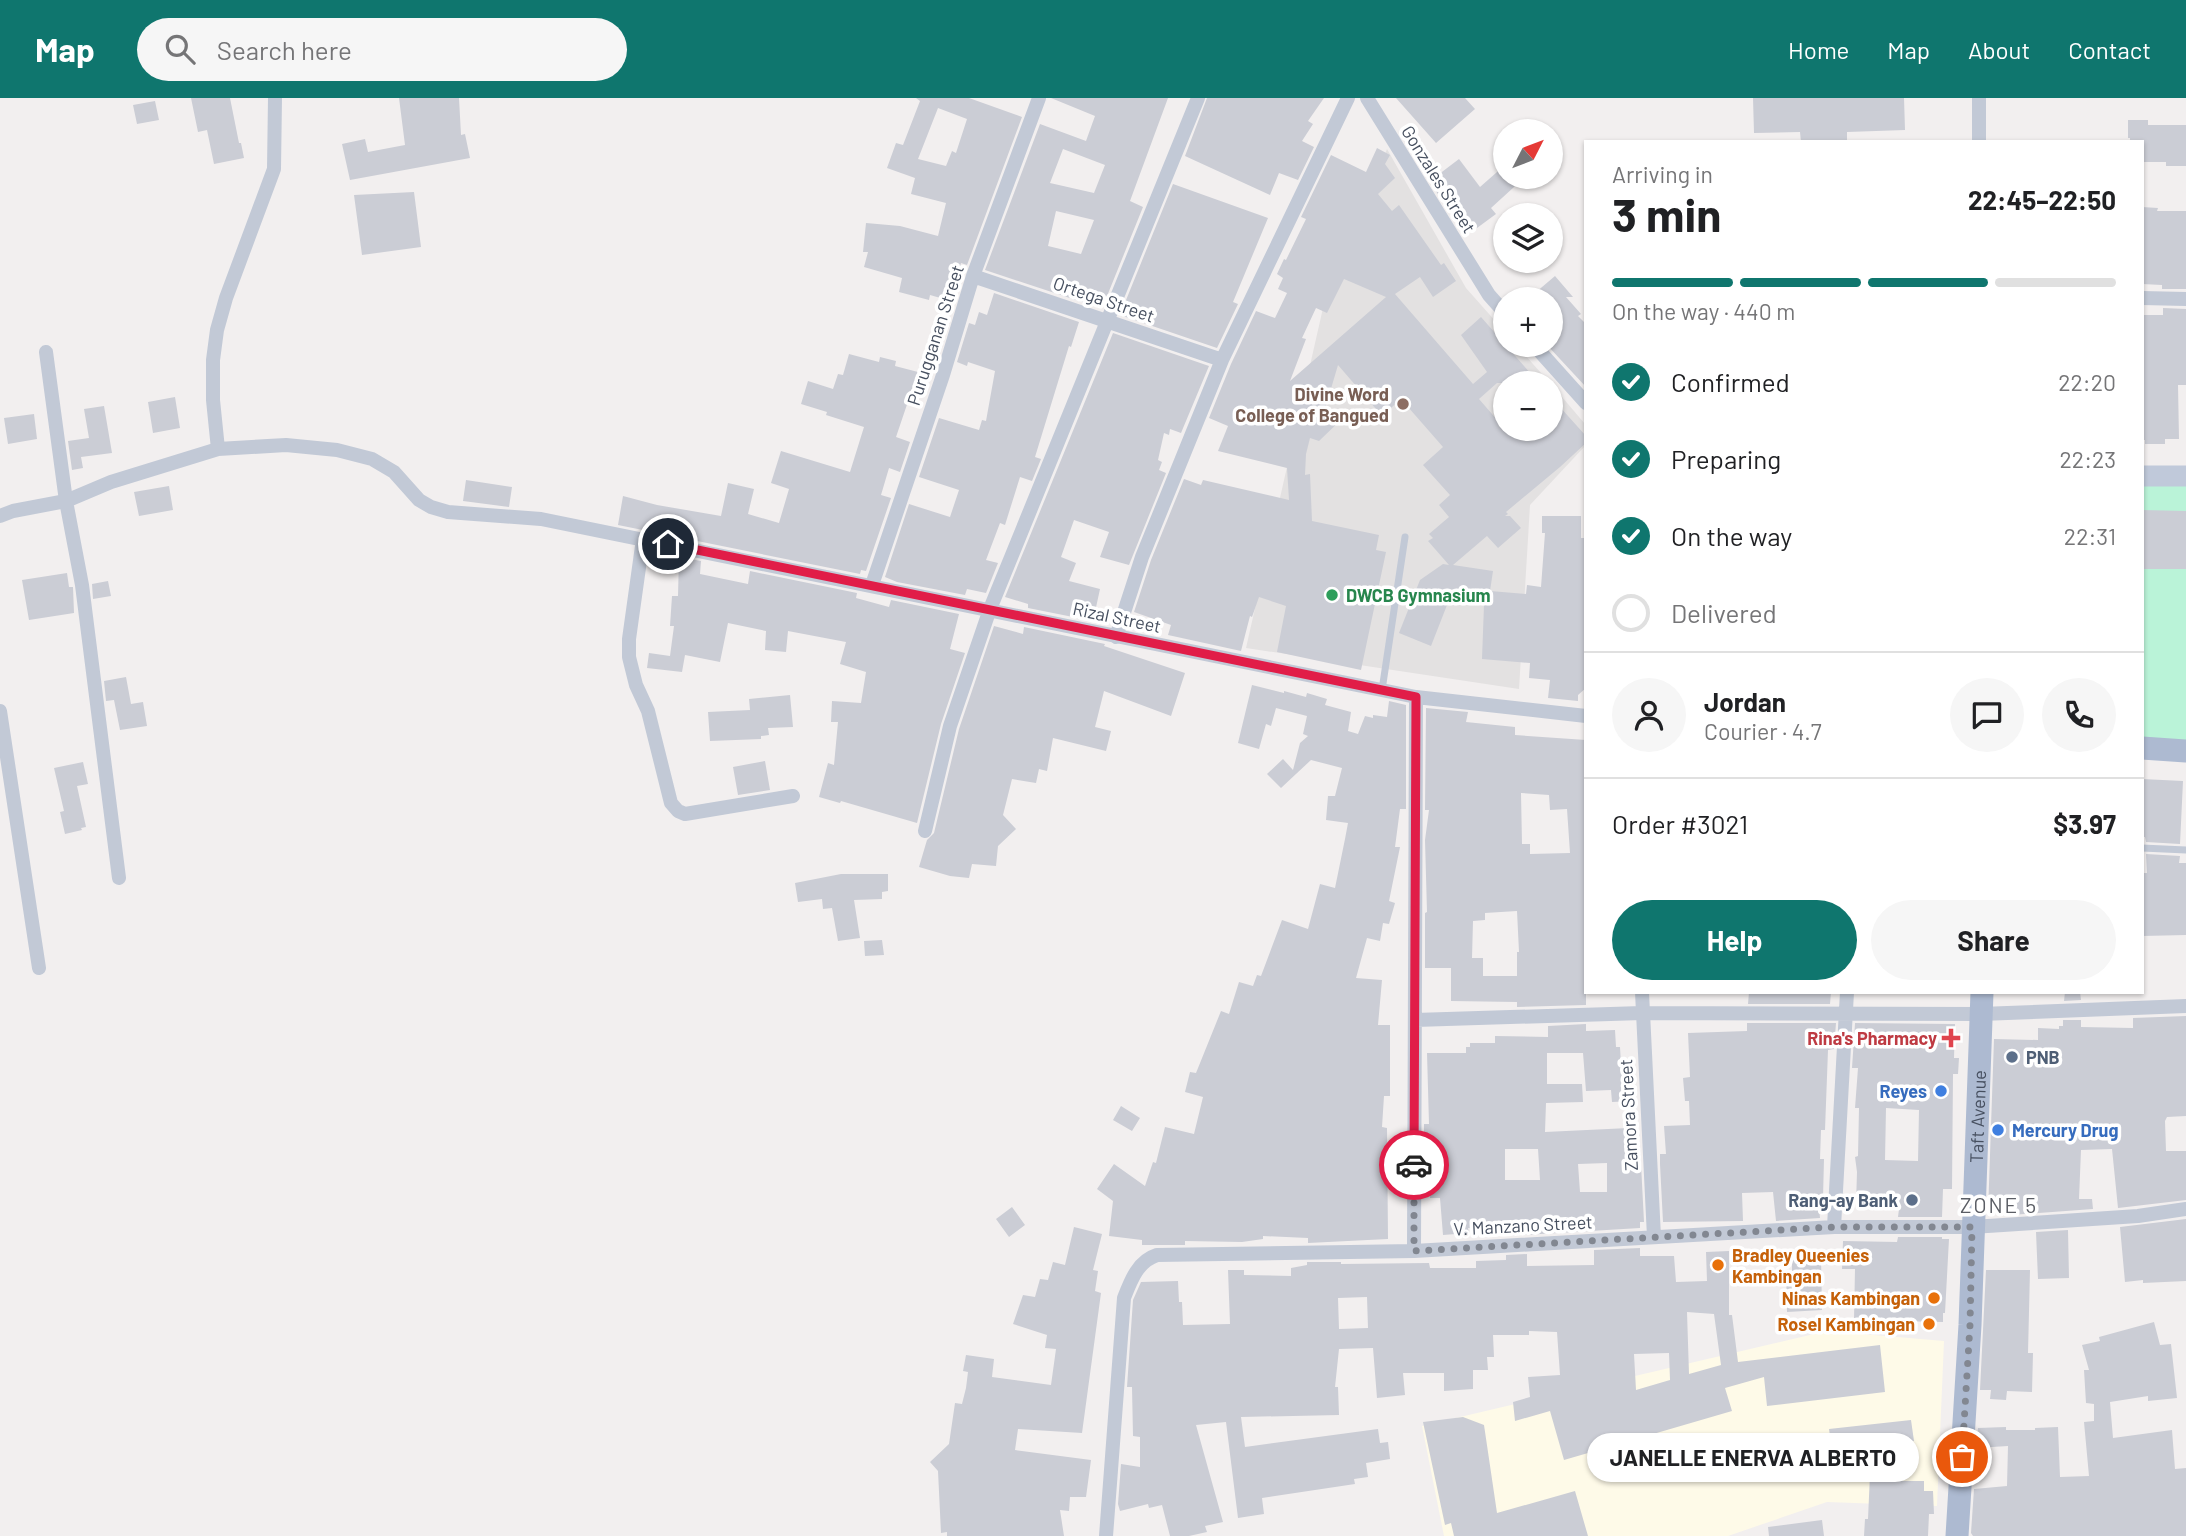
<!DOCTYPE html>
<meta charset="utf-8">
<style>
body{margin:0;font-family:Barlow,sans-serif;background:#f6f6f6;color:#202124;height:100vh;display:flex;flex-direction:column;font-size:26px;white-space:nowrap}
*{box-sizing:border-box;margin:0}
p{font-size:23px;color:#757577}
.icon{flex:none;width:38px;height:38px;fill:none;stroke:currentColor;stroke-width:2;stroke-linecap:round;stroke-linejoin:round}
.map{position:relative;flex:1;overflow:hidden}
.details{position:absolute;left:1584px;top:42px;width:560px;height:854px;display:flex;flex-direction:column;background:#fff;border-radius:0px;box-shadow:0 2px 5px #0004}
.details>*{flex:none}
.needle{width:46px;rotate:48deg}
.tools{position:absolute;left:1493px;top:21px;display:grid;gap:14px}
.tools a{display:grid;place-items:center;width:70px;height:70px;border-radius:50%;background:#fff;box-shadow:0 2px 5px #0004;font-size:35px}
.pin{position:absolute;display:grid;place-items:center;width:60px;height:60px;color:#fff;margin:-30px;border:4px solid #fff;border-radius:50%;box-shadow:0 2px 7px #0007}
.courier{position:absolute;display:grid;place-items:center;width:70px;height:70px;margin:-35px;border:5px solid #e11d48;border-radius:50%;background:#fff;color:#222;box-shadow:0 2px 9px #0007}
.bubble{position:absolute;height:49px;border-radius:24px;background:#fff;box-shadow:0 2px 5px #0004;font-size:23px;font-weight:700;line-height:49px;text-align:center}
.head em{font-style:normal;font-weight:700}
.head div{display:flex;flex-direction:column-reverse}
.head{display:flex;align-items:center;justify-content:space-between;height:119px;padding:0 28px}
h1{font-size:46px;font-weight:700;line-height:52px}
.bar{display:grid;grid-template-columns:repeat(4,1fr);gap:10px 7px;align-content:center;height:84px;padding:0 28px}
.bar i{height:9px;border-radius:5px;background:#e0e0e0}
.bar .current{background:#0f766e}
.bar p{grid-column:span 4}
.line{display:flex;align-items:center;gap:18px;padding:0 28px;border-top:2px solid #e0e0e0}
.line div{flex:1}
.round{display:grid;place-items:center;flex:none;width:74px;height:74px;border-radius:37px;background:#f6f6f6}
ol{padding:0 28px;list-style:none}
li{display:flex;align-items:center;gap:21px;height:77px}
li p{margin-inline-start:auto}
li .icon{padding:7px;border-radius:50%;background:#0f766e;color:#fff;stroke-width:4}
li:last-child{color:#757577}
li i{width:38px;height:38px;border:4px solid #e0e0e0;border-radius:50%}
.action{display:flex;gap:14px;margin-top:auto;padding:14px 28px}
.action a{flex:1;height:80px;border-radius:42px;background:#0f766e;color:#fff;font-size:28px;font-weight:700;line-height:80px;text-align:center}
.action a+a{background:#f6f6f6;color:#202124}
header{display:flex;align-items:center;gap:42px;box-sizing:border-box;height:98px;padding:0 35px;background:#0f766e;color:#fff}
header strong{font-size:33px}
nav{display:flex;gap:38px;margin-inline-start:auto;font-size:24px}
.search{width:490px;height:63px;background:#f6f6f6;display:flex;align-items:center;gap:18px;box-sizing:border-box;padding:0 24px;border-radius:38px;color:#757577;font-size:26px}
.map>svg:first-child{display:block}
.commercial{fill:#fefae8}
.education{fill:#e3e1e1}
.green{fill:#baf3d8}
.building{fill:#cbcdd5;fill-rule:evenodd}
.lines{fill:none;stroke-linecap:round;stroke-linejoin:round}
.lane{stroke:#c2c9d6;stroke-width:7}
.street{stroke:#c2c9d6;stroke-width:14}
.secondary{stroke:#c0c9da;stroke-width:21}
.primary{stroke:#adbad1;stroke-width:23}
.done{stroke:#828791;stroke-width:7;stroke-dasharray:0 12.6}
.route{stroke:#e11d48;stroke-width:9}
.education-dot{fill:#8d6e63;stroke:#fff;stroke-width:2.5}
.leisure-dot{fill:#2e9e5b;stroke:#fff;stroke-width:2.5}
.health-dot{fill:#e0444e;stroke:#fff;stroke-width:2.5}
.service-dot{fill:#5c6f8a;stroke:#fff;stroke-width:2.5}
.shop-dot{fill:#3f7fe0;stroke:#fff;stroke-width:2.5}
.food-dot{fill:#e8710a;stroke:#fff;stroke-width:2.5}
.labels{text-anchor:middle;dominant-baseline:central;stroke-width:7;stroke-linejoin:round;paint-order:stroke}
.street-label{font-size:18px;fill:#464f5f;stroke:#fff}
.education-label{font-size:18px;font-weight:bold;fill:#785e54;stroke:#fff;text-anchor:end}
.leisure-label{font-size:18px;font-weight:bold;fill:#27864d;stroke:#fff;text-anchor:start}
.health-label{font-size:18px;font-weight:bold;fill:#be3a42;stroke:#fff;text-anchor:end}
.service-label{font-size:18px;font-weight:bold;fill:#4e5e75;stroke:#fff;text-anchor:start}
.shop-label{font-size:18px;font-weight:bold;fill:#366cbe;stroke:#fff;text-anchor:end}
.food-label{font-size:18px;font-weight:bold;fill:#c56008;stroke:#fff;text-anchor:end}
.quarter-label{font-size:21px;letter-spacing:2px;fill:#5b5e65;stroke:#fff}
</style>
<header>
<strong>Map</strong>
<div class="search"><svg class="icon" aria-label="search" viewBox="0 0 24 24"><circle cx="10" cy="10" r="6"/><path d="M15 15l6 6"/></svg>Search here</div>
<nav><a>Home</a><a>Map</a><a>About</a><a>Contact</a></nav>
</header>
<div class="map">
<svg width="2186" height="1438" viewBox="0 0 2186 1438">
<rect width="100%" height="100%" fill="#f2efef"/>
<path class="commercial" d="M1827,1233l117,10 -7,165 -110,-4 -99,34h-284l-22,-110z"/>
<path class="education" d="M1387,51l79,139 39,44v13h11l34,38h-45v46h45l1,-45 34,40v22l-55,59 -11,184 -273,-41 77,-340z"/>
<path class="green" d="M2186,385v258l-44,-3v-254z"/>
<path class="building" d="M191,0h39l9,45h2l3,15 -30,6 -7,-34 -9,2z
M399,0h60l2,37 4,-1 5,24 -120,22 -8,-36 23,-5 3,13 37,-7z
M916,0h53l53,19 -55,148 -6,-2 -10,38 -21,-6 -1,5 -30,-8 3,-14 -38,-11 4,-15h-5l3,-29 34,3 38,10 8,-33 -35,-9 4,-16 -28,-10 9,-25 7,2 17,-44zM938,10l29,11 -11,34 -4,-2 -6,15 -28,-7z
M1051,0h117l-38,103 13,6 -40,99 -17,-6 -1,3 -100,-33 55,-146 46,17 9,-25zM1063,51l42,16 -11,28 -44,-10zM1056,113l38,9 -13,34 -33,-8z
M1207,0h117l-16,23 5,3 -11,17 12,6 -16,33 -19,-7 -9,22 -85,-39z
M1396,0h69l10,11 -39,34z
M1753,0h151l1,32 -58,2v10h-46l-1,-10 -46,1z
M155,3l4,19 -22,4 -4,-19z
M2128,22h20v5h38v41h-20v-4h-24v-20h-12v-4h-2z
M1377,50l13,7 -5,9 10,14 -17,16 14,17 7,-6 42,60 3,-2 12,18 -23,16 -13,-20 -25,17 78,90 14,-12 -26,-37 20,-18 58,66h-42l-18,16 26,30h45v-33l36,40v7l-26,24 -54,45 2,2 -3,2h5l11,12 -23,20 -11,-12 -34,29 40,6 -3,20 36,3 1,-9 14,2 4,-54h-3v-17h39v22h5v150l-8,7v6l-30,-3 2,-18 -21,-2 1,-15 -48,-4 2,-54 -35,-5 -18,46 -32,-13 21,-53 23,-16 6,1 -21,-24 5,-3 -4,-4 20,-17 -10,-12 11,-10 -27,-30 20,-18 -42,-48 -19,17 -44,-51 -13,44 20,7 -26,25 -9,-3 -4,16 -1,21 5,-1 2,47 67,14 -3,15 10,2 -25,118 -84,-18 9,-46 -27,-9 -7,20 -2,-1 -9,35 -73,-16 3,-10 -37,-13 17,-52 33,-81 17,6 2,-5 86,20 -2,-32 -69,-17 10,-25 -19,-8 22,-54 25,-53 19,7 12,-25 -9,-4 5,-11 -6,-4 7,-15 2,1 20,-41 -5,-2 30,-62 35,17zM1344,181l42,18 -96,84 16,-42 -4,-1 14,-30 11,5z
M1459,61l21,28 25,-22v12h20l-34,31 5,6 -19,14 -4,-6 -7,6 -27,-32 -9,-15z
M1173,86l95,34 -35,84 5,2 -21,44 -97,-33z
M414,94l7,55 -59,8 -8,-60z
M2142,109l16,1 -1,3h29v78h-24v-4l-20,-1z
M1555,178l18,21h-7l15,17 -3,2 8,8v63l-39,-42h3v-46h-22z
M994,195l85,29 -8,25 -2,-1 -34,111 6,2 -9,22 -12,-4 -15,48 -5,-2 -14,37 12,3 -12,30 -19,-4 -2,6 -68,-13 -12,-5 24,-73 41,13 9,-27 -40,-13 20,-59 40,12 3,-10 4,1 9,-50 -27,-9 -1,4 -10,-4 12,-39 6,2 4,-13 8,3z
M2163,210l23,1v76h-8l1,54h-14v5h-20v-4h-3v-125h21z
M1113,235l96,33 -28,67 -11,-4 -1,6 -5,-2 -6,27 4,2 -3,8 7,3 -37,92 -29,-8 9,-25 -35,-12 -13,37 15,6 -7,18 31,8 -5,23 -19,-6 -3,11 -45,-9v-4l-23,-7z
M849,256l30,8 1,-5 16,4 -1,5 23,6 -22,65 14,5 -10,30 -11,-4 -8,27 10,3 -25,73 -5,-1 -1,4 -242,-49 5,-29 34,9 64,11 7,-33 26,6 -6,25 31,9 10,-34 -18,-6 10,-32 69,21 14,-45 -38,-12 1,-3 -26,-8 7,-23 25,8 5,-15 5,1z
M175,299l5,31 -27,5 -5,-31z
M104,308l8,47 -31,4 2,11 -11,2 -4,-29 21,-3 -5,-29z
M34,316l3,25 -29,5 -4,-26z
M466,382l46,7 -3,20 -46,-6z
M169,388l4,24 -34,6 -5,-24z
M2142,412l44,1v58h-44z
M679,459l22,4 -1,13 48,10 2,-13 107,22 -1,5 33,9 2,-7 68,14 -9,35 15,4 -24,71 -24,99 -76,-22 -1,2 -21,-6 9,-34 6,2 4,-43h-7l1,-21 29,2 5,-31 -26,-8 6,-22 -58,-11 -2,21 -21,-2 1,-19 -38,-8 -8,39 -35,-7 -3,17 -35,-4 2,-15 21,3 4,-30h-4l2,-30h6z
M67,475l2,14h4l1,26 -45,7 -7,-40z
M108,483l3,15 -18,3 -1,-15z
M994,528l29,8 1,-7 81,17 -1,2 81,27 -14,43 -67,-25 -9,36 16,4 -5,20 -53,-13 -6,33 -8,-2 -3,14 -24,-4 -9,36 13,14 -18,17 -2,20 -24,-2 -3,14 -19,-2 -31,-9 8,-27 7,-7 25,-104z
M126,579l5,27 12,-2 4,24 -27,4 -6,-30 -8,1 -2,-20z
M1252,587l32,8v-2l22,6 1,-4 20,6 -2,6 26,7 -3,19 10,3 7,-18 8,2v-3l14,2 2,-16 17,4v104h-6l-5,38h5l-11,54 6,2 -6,21 -6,-1 -3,18 -13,-3 -11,40 26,2 -4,45h12v71h-6l-2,31 5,1 1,111 -80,4v-5l-45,-2v3l-21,3 -57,-1v4h-43v-5l-33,-4 4,-35 -16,-12 17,-25 31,22 8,-24 3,1 9,-36 29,7 9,-37 -18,-5 5,-20 6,1 25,-62 8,3 10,-32 14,4 4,-11 4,1 21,-56 26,9 12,-45 15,4 10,-49 3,-16 -22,-3 2,-24h7l7,-28 -31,-8 -30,28 -14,-14 16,-15 10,11 7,-27 8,-7 -5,-2 4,-18 -31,-8 -5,18 -5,-2 -7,25 -21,-6z
M790,597l3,32 -25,1 1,7 -8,1v3l-51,2 -2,-29 42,-2 -1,-11z
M1426,610l42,4 -2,10 49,5v8l71,5v265l-69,2v-5l-66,-1v-33h-26v-55l2,-1 -2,-72 4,-30h-4zM1521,695l28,2 1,15 17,-1 3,44 -40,1v-10h-8zM1517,813l2,41h-2v24h-34v-18h-11l1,-37 12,-1v-7z
M765,663l5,29 -32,5 -5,-28z
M83,664l5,22 -11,2 9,41 -5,1 1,2 -17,4 -5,-22 4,-1 -10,-43z
M2142,681l41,2 -3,63 -34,-2 -1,-5h-3z
M2146,756l34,2 -1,7h7v72l-44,1v-63h5z
M841,776h47v17l-6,1v7l-28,1 6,38 -22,3 -6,-33 -9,1 -1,-10 -24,3 -3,-19z
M882,842l2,15 -19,1 -1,-15z
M1749,894h82l-1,12h-82z
M2065,894h15l1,8 -17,1z
M2186,918v100l-19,1 -2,4 1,30h20v49l-68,8 -6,-59 -31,1 -2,49h13l1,10 -82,6 -23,-2 6,-174 44,1v-12l21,1v-3h4v-6h18v7l52,1v-10z
M1747,925h89l-2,26 -6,1 -3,80h-4l-1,29h4l-1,39h-5l2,20 -44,3 -3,-29 -31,1 1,28 -80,1 -3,-58v-10h6l-2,-28 26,-1 -1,-24h-4l-2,-23 7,-1 -2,-44 59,-2z
M1855,925l100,1 -1,34h5l-1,16h-5l-1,115h-9l-1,28h-44l1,-8 -17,1v-5l-26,-1 1,-32 -2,-15 3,-1 1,-48h-4l3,-40h-6zM1886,1010l33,2 -1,51 -33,-1z
M1586,926v7l29,-1 1,17h4l1,17 10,-1 2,38 -21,1 -1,-12 -25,1 -3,-38h-36v31h35l1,18 -37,1 -1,29 84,-4 2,36h10l3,58h-4v6l-133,8v-5l-39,-3 1,5 -26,2 -3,-37h-10l-1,-33h-5v-41h5l-2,-71h39v-6h4v-4h25v-7l53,1v-11zM1505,1051h33l2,31h-35zM1607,1065v29h-27l-2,-28z
M1121,1008l19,12 -8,13 -19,-11z
M1012,1109l13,18 -16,12 -13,-18z
M2186,1121v62l-43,2v-3l-18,2 -5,-55z
M1074,1129l28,7 -9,36 5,1 -3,20 6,2 -19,140 -64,-4 -3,21 76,10 -5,37h-16l-1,14 -9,-1 4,26h-117v-4l-6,1 -3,-62 -8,-9 19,-18 6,-41 7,1 4,-16 2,-16 -5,-1 3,-16 28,4 -2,18 59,8 5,-36 -11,-1 2,-13 -34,-11 10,-29 12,2 5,-18 8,1 5,-18 12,3z
M2068,1132l1,48 -31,1 -2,-47z
M1898,1139h44v2h7l-4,74h-2v9l-89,-2 1,-51h-13l1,-28 54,1z
M1640,1150v8h34l2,26 31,-1 -1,-29 23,-1v64h3l6,47 142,-17 5,47 -118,14 -3,-29 -39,11 7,23 -168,49 -14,-49 -35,10 -2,-19 17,-5 -2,-20 32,-2 -3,-43 -28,-1v4h-36l1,22h-7l1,13h-15v19l-29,2v-18h-41l2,22 -28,3 -4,-50 -34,1 -4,38h3l1,28 -98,2 4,30 133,-18 2,14 8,-1 2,17 -24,4 2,14 -14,2 1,5 -93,14 2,16 -26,4 -12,-96 -30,3 27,97 -18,4 2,6 -18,4h-19l-8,-31 -13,3 -1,-4 -28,7 -2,-7 3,-40 19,3v-30l-7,-1 -1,-49h-5l6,-87 8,-18 37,-1 1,21h3l1,23 47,-1 -2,-54h16v5l47,1v-8l16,-3v-3h34v2l88,-1 1,5h46v-7l30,-1v-5l21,-1v12l67,-1v-15zM1367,1199l1,31 -29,1 -1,-31zM1687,1214l27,2 7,51 -32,9zM1669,1255l1,27 -34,10 -2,-36z
M1821,1160l1,52 -35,2 -1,-41h6v-11z
M1986,1172h44l-2,83h5l-1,39 -25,-1 -1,9 -16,-1 1,-9h-11z
M2154,1224l6,23 11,-1 6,54 -29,3v-5l-38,6 3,36 59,-8 3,39 11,-1v68h-213l-2,-3 3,-44 33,-3 1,-40 -32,2 2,-20 28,-1v3h29v-2l23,-1 2,50 29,-1 -5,-54 10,-1v-17l-8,-1 -2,-33h5l-7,-25 18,-4 -1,-4z
M1463,1319l21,8 13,88 78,-22 13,45h-134l-3,-13 -6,2 -22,-103z
M1911,1322l3,21 -82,9 -3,-21z
M1870,1376l16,1 -1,6h39v10h9l1,23h-5l-1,22h-64l1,-17h3z
M1822,1422l2,16h-55l-1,-9z"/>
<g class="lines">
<path class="lane" d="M1382,592l23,-153
M2142,750l44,2"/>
<path class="street" d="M1367,0l122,197 16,18
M1979,0v44
M973,178l249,84
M2142,200l44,1
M1534,247l52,58
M46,254l20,149 16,84 37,293
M218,351l-5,-49v-40l4,-30 9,-32 48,-129 1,-71
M0,418l13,-5 53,-10 45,-19 107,-33 68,-4 51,5 35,9 22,13 25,28 12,7 17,5 93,7 875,178 170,19
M643,441l-14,100v18l7,28 12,26 23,92 7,8 7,3 108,-18
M872,487l71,-210 30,-99 66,-178
M1116,539l26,-80 80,-197 126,-262
M0,613l39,257
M925,733l25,-105 40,-117 208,-511
M1642,894l12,245
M1415,922l227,-7 339,1 205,-8
M1834,1129l13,-235
M1414,1153l2,-554
M1106,1438l18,-238c7,-18 14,-37 33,-43l257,-4 420,-24h138l166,-11 48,-7"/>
<path class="secondary" d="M2142,378h44"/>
<g class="primary">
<path d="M2142,650l44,3"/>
<path id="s1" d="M1957,1438l13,-211 12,-333"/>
</g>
</g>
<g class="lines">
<path class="done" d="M1414,1067v86l420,-24h138l-2,98 -8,132"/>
<path class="route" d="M668,446l748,153 -2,468"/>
</g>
<circle class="education-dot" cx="1403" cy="306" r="7"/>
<circle class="leisure-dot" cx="1332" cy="497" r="7"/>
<path class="health-dot" d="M1947.5 929.5h7v7h7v7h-7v7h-7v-7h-7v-7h7z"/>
<g class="service-dot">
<circle cx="2012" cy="959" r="7"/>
<circle cx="1912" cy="1102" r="7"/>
</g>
<g class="shop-dot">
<circle cx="1941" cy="993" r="7"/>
<circle cx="1998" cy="1032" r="7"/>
</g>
<g class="food-dot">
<circle cx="1718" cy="1167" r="7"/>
<circle cx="1934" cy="1200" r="7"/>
<circle cx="1929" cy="1226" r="7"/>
</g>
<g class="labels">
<g class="street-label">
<text transform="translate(1439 81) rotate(58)">Gonzales Street</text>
<text transform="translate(1104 201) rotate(19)">Ortega Street</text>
<text transform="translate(935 237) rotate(-72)">Purugganan Street</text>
<text transform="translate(1117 519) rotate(12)">Rizal Street</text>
<text transform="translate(1628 1017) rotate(-93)">Zamora Street</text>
<text stroke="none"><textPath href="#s1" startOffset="420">Taft Avenue</textPath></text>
<text transform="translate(1523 1127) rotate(-3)">V. Manzano Street</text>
</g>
<g class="education-label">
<text x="1389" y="296">Divine Word<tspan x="1389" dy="21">College of Bangued</tspan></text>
</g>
<g class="leisure-label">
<text x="1346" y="497">DWCB Gymnasium</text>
</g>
<g class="health-label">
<text x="1937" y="940">Rina's Pharmacy</text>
</g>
<g class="service-label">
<text x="2026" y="959">PNB</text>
<text x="1898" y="1102" text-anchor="end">Rang-ay Bank</text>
</g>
<g class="shop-label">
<text x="1927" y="993">Reyes</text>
<text x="2012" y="1032" text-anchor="start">Mercury Drug</text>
</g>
<g class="food-label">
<text x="1732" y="1157" text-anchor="start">Bradley Queenies<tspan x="1732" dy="21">Kambingan</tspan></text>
<text x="1920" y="1200">Ninas Kambingan</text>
<text x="1915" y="1226">Rosel Kambingan</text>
</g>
<g class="quarter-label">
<text x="1999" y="1106">ZONE 5</text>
</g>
</g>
</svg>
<div class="tools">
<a><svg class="needle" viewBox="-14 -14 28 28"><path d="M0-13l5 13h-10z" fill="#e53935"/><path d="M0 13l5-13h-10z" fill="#757577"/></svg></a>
<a><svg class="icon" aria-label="layers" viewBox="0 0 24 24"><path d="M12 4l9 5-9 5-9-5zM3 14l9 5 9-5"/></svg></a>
<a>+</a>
<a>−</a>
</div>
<div class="pin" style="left:1962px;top:1359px;background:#ea580c"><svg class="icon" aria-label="bag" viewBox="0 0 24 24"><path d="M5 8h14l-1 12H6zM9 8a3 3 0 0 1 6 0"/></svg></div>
<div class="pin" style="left:668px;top:446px;background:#1f2937"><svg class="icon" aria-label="home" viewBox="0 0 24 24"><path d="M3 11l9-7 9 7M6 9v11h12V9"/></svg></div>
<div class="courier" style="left:1414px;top:1067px"><svg class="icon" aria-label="car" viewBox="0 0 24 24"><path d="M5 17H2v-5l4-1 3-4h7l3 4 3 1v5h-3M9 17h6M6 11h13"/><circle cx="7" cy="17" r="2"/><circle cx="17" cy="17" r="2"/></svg></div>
<div class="bubble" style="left:1587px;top:1335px;width:332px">JANELLE ENERVA ALBERTO</div>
<section class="details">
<div class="head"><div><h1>3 min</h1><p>Arriving in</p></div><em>22:45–22:50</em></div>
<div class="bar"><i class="current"></i><i class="current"></i><i class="current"></i><i></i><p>On the way · 440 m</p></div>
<ol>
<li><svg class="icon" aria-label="check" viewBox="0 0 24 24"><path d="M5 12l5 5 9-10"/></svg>Confirmed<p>22:20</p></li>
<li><svg class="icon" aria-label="check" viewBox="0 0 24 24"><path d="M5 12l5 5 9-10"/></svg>Preparing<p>22:23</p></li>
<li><svg class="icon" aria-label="check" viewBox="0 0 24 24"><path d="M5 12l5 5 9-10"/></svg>On the way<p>22:31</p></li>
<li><i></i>Delivered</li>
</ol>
<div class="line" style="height:126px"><a class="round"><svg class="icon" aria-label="person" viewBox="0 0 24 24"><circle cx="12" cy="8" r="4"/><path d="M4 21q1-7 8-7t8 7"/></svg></a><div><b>Jordan</b><p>Courier · 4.7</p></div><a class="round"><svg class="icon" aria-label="chat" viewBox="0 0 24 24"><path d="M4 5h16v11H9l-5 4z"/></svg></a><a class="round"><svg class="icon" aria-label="phone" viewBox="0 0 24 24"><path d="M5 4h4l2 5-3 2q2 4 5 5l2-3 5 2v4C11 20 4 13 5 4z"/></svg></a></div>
<div class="line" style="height:91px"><div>Order #3021</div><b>$3.97</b></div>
<div class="action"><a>Help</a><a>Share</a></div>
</section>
</div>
